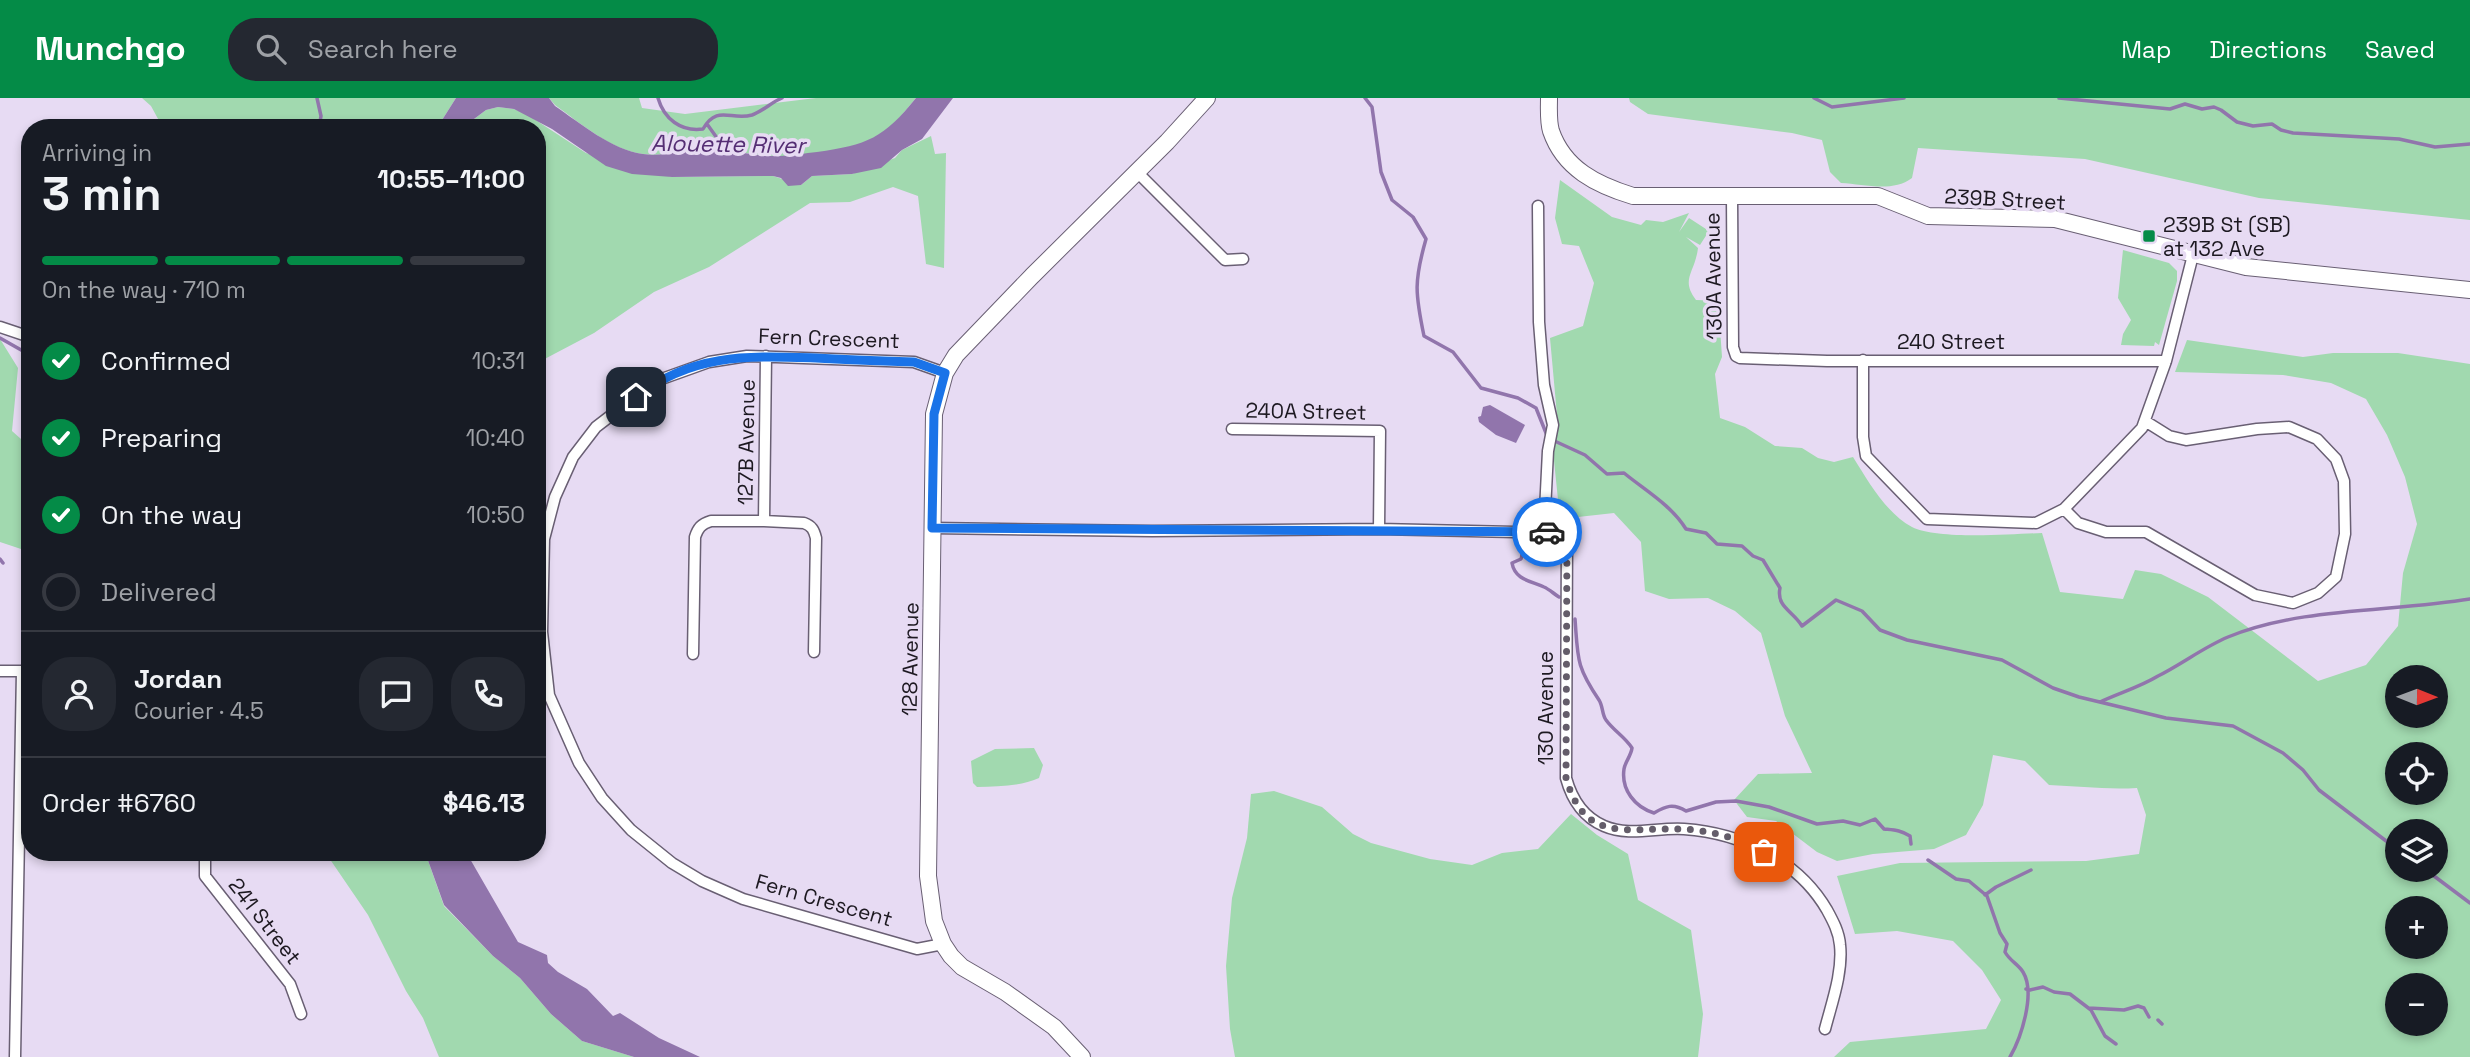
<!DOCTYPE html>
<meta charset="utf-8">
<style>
body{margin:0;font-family:"Space Grotesk",sans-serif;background:#242831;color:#f1f3f6;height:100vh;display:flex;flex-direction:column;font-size:26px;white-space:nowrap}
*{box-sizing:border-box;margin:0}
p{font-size:23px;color:#9ea1a6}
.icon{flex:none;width:38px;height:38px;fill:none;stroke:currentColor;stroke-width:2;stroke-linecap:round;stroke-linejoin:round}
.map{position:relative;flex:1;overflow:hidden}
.drawer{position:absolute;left:21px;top:21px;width:525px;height:742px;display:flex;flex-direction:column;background:#171b24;border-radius:28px;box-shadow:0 4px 10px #0003}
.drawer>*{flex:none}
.needle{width:46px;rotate:91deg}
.controls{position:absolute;left:2385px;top:567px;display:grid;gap:14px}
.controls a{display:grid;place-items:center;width:63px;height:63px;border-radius:50%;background:#171b24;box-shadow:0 4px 10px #0003;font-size:35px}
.pin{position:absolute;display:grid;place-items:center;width:60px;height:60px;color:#fff;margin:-30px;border-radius:14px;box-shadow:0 4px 10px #0006}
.courier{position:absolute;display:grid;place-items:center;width:70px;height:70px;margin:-35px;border:5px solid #1a73e8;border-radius:50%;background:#fff;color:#222;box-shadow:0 2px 9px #0007}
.headline em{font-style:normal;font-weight:600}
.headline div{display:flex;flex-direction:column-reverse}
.headline{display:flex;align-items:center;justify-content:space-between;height:119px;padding:0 21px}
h1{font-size:46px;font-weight:600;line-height:52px}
.bar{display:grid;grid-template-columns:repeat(4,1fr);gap:10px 7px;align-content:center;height:84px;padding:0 21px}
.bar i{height:9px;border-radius:5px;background:#363941}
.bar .active{background:#048b47}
.bar p{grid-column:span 4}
.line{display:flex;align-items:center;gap:18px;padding:0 21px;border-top:2px solid #363941}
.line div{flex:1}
.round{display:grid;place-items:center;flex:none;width:74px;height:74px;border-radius:28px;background:#242831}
ol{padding:0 21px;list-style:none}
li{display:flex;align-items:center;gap:21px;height:77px}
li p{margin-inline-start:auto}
li .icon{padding:7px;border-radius:50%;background:#048b47;color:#fff;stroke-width:4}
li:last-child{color:#9ea1a6}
li i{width:38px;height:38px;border:4px solid #363941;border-radius:50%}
header{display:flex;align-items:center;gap:42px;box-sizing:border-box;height:98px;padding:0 35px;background:#048b47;color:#fff}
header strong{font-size:33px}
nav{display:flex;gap:38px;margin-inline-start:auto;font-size:24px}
.search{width:490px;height:63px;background:#242831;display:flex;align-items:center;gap:18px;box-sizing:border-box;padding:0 24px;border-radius:28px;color:#9ea1a6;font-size:26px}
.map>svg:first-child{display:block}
.green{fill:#a1d9af;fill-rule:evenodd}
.water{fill:#9175ac}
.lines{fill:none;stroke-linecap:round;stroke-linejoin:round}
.stream{stroke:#9175ac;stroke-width:3.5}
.street-casing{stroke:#695f73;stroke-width:13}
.secondary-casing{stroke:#695f73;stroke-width:18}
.street{stroke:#fff;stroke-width:10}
.secondary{stroke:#fff;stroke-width:16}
.done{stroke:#645d6a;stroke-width:7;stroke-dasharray:0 12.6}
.route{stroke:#1a73e8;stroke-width:9}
.poi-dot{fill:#048b47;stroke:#e7dbf3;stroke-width:2.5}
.labels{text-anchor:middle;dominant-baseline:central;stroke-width:7;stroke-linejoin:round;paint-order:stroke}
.street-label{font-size:21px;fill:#1d1921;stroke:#e7dbf3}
.poi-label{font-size:21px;fill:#1d1921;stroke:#e7dbf3;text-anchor:start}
.water-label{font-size:23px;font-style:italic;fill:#552e74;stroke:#e7dbf3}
</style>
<header>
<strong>Munchgo</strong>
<div class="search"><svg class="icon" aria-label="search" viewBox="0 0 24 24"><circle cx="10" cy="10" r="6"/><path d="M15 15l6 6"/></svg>Search here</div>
<nav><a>Map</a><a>Directions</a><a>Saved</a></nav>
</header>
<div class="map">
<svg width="2470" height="959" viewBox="0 0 2470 959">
<rect width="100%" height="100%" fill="#e7dbf3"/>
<path class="green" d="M142,0h314l-19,30h-274l-12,-22z
M549,0h90l3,10 43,6 131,-16h100c-12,14 -22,28 -37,38 -20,13 -75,20 -99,20 -25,0 -49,-7 -74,-7 -21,0 -42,8 -63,5 -32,-4 -63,-31 -88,-49z
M1629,0h841v122l-211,-22 -174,-39 -167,-11 -6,30c-20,15 -48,6 -71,5l-11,-11 -8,-32 -30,-7 -144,-19 -18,-12z
M498,9l16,2 14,6 58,38 86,24 101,-1 28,9 11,-9 40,-2 43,-16 7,-8 29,-14 4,18 11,-1 -2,115 -18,-4 -8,-68 -25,-9 -43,15 -40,1 -101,64 -55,25 -60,41 -57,30v-235h-75l24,-18z
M1560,82l52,37 29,8 5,-5 17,2 26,-9 -10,19 10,-14 20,13 -9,14 -14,-8 12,11c-3,25 -18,31 -2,52l26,1 -2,27 2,29 -7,17 5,44 25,9 30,19 27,2 16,10 16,4 19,-5c15,24 33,56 59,70 26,13 99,7 130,6l18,59 63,7 12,-29 26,4 47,23 110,84 48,-16 32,-39 5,-53 14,-49 -12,-47 -18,-42 -21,-36 -35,-16 -48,-8 -108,-3 12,-32 116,17 30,-4h65l72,11v693h-636l16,-15 136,-13 15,-29 -19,-30 -29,-29 -56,-10 -42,3 -18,-58 63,-13 186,-2 53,-7 7,-39 -9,-27c-30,2 -59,-2 -88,-3l-24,-24 -32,-6 -10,50 -17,30 -32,14 -61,5 -36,7 -20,-9 -41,-31 -29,-4 -13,-17 24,-26 54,-1 -27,-57 -24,-83 -26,-22 -27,-13 -39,1 -24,-8 -4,-49 -27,-29 -54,6 -7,-68 5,-25 -8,-88 33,-12 11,-43 -15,-37 -17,-2 -7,-26zM2398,579h38v39h-38zM2398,656h38v39h-38zM2398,733h38v39h-38zM2398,810h38v39h-38zM2398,887h38v39h-38z
M2123,152l46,13 8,8v10l-18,64 -4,-3 -1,4 -33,-1 2,-11 8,-14 -13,-22z
M0,241l18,29 -6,63 18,16v105l-30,-10z
M1034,650l9,17 -4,13c-20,9 -41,8 -62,9l-4,-4 -2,-22 24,-12z
M1274,693l48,16 31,27 18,9 59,16 42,6 30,-12 36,-4 33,-35 26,21 31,19 10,46 53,30 12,84 -5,43h-463l-5,-28 -4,-63 6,-68 15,-60 4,-44z
M325,754h100l19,54 49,50 27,22 31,36 31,27 52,16h-195l-16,-39 -17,-27 -38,-76z"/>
<path class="water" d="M456,0h93l6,8c25,17 57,44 88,48 21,3 42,-5 63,-5 25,0 49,8 74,7 12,0 25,-3 37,-4 50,-7 67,-14 99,-54h37l-31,41 -20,11 -21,18 -29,6 -40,2 -11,9 -13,1 -7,-8 -8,-2 -101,1 -40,-3 -26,-8 -54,-37 -38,-20 -16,-2 -12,3 -24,18h-25z
M1490,307l35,20 -9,18 -20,-8 -17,-13 -1,-5 3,-1 2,-9z
M425,754h41l52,90 29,13 1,8 10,9 29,17 26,27 7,-3 39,25 41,19h-66l-52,-16 -31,-27 -31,-36 -27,-22 -49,-51z"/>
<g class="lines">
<path class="stream" d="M317,0l4,18 -2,12
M658,0c6,21 23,34 45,31 14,-25 28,-8 49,-14 11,-4 20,-13 30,-17
M1365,0l7,9 9,65 11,28 21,17 13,22c-12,42 -11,54 -2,97l29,16 28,36 37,10 18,10 12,30 37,17 22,19 17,-1c22,18 47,32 62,56l20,4 11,11 25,2 11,10 10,4 17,28c-4,19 13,23 22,38l34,-26 26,11 18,19 27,10 95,20 51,28 26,9 87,21 67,8 50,27 20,17 16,20 79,60
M1814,0l18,9 72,-9
M2059,0l111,11 15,-5 17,5 12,-2 7,3 16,12 16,4 19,-2 9,6 12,3 106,6 36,8 35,-3
M707,26l10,14 -3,16
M0,240l30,17
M1516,441c4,7 8,12 5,20l-9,4c3,17 19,18 32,24 5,2 10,7 15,10
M0,461l3,4
M1575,521c3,40 1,47 24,81 4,6 3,15 7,20 8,11 19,17 26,28 -1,8 -7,14 -8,21 -3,21 11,38 30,44 12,-7 19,-10 32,-2l30,-9 20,-1 33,6 48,17 26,-3 17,4 15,-6 9,10c10,1 17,1 26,7l1,8
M2100,604c19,-9 40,-15 58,-26 24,-12 46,-29 70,-39 73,-30 164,-25 242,-38
M1928,762l28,19 13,2 18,15 13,37 7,11 -2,8c5,9 13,12 18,20 13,21 -2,66 -13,85
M2426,772l44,33
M1985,797l11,-8 35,-17
M2026,891l4,1 13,-3 11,5 16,2 21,16 14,26 11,8
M2089,910l35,2 14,-4 6,2 5,9
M2158,922l4,4"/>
<defs>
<path id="street" d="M1137,74l88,88 18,-1
M1732,98l1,151 3,9 4,2 87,3h339
M1538,108l1,116 5,63 9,40 -5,26 -4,80
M0,229l30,10
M766,258l-2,165 40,2c8,3 10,7 12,15l-2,114
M1863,262v77l3,19 61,63 109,4 28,-14 78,-81 24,-67 27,-106
M1232,331l148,2 -1,98
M2064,411l14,14 28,9h40l109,63 38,8 25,-10 18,-16 9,-43 -1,-53 -8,-22 -19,-20 -28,-12 -32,2 -71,11 -17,-4 -24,-15
M932,430l220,3 227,-2 188,4 -1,245c6,22 17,39 38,48 25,11 54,1 80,3 57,4 114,31 143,81 6,11 12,22 13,35 3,27 -8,57 -15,84
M693,556l2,-117c3,-9 6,-13 16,-16h53
M0,573h30
M205,754v24l85,108 11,30
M943,846l-26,5 -129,-37 -45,-13 -41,-18 -30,-18 -41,-33 -29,-32 -23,-35 -30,-68 -7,-63 2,-93 11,-42 18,-40 23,-30 60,-46 53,-19 38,-6 167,6 31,11
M15,959l7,-386"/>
<path id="secondary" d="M1549,0c0,10 -1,23 2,33 13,38 46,54 82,65h245l50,20 127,3 191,48 224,23
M1082,959l-28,-30 -49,-35 -43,-25 -11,-11 -8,-12 -9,-23 -6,-45 6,-462 11,-41 11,-18 76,-79 135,-134 40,-44"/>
</defs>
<use href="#street" class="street-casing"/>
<use href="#secondary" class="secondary-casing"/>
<use href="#street" class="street"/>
<use href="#secondary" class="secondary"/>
</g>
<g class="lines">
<path class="done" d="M1547,434l20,1 -1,245c19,67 62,49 115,51 28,1 59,9 83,23"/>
<path class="route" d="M636,299c57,-44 112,-41 180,-39 33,2 65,3 98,4l31,11 -11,41 -2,114 615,4"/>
</g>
<rect class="poi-dot" x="2142" y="131" width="14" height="14" rx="3.5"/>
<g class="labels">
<g class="street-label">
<text transform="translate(2005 101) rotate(3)">239B Street</text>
<text transform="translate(1713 178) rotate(-91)">130A Avenue</text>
<text transform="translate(829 240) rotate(2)">Fern Crescent</text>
<text x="1951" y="243">240 Street</text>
<text transform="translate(1306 313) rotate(1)">240A Street</text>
<text transform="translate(746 344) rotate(-89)">127B Avenue</text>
<text transform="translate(910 561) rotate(-89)">128 Avenue</text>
<text transform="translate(1545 610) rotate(-90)">130 Avenue</text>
<text transform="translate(824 802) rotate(16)">Fern Crescent</text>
<text transform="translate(265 823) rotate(52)">241 Street</text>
</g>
<g class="poi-label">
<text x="2163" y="126">239B St (SB)<tspan x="2163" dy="24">at 132 Ave</tspan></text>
</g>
<g class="water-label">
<text transform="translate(728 46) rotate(1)">Alouette River</text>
</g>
</g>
</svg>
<div class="controls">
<a><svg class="needle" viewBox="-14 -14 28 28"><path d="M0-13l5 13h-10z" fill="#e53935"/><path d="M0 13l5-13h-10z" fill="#9ea1a6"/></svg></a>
<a><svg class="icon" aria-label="locate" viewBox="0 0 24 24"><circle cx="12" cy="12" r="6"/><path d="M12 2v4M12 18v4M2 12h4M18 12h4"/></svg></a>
<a><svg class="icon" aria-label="layers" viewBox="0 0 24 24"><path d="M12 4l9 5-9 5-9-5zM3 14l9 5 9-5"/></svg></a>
<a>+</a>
<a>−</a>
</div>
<div class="pin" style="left:1764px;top:754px;background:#ea580c"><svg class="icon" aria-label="bag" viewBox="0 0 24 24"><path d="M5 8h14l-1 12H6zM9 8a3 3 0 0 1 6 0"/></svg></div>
<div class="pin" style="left:636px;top:299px;background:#1f2937"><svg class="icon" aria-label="home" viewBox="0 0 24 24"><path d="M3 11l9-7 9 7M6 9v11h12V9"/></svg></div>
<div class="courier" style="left:1547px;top:434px"><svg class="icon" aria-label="car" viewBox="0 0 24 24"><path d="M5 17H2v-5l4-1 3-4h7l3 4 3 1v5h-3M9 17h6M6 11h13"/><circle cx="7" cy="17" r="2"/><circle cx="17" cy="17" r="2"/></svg></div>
<section class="drawer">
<div class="headline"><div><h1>3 min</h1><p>Arriving in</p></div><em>10:55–11:00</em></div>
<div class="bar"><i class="active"></i><i class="active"></i><i class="active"></i><i></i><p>On the way · 710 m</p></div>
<ol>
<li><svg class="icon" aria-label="check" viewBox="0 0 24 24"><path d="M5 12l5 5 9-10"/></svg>Confirmed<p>10:31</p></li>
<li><svg class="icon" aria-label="check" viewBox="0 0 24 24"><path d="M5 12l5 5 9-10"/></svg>Preparing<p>10:40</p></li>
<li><svg class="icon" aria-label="check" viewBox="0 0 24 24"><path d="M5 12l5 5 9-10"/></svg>On the way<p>10:50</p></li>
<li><i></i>Delivered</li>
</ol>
<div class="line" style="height:126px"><a class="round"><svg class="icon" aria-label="person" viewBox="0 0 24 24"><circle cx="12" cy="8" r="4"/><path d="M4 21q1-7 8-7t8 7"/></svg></a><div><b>Jordan</b><p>Courier · 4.5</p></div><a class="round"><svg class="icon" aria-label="chat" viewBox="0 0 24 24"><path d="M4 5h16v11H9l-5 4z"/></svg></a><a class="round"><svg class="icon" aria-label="phone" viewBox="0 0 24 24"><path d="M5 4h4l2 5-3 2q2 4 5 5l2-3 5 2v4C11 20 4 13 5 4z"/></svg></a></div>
<div class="line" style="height:91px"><div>Order #6760</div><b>$46.13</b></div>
</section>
</div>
